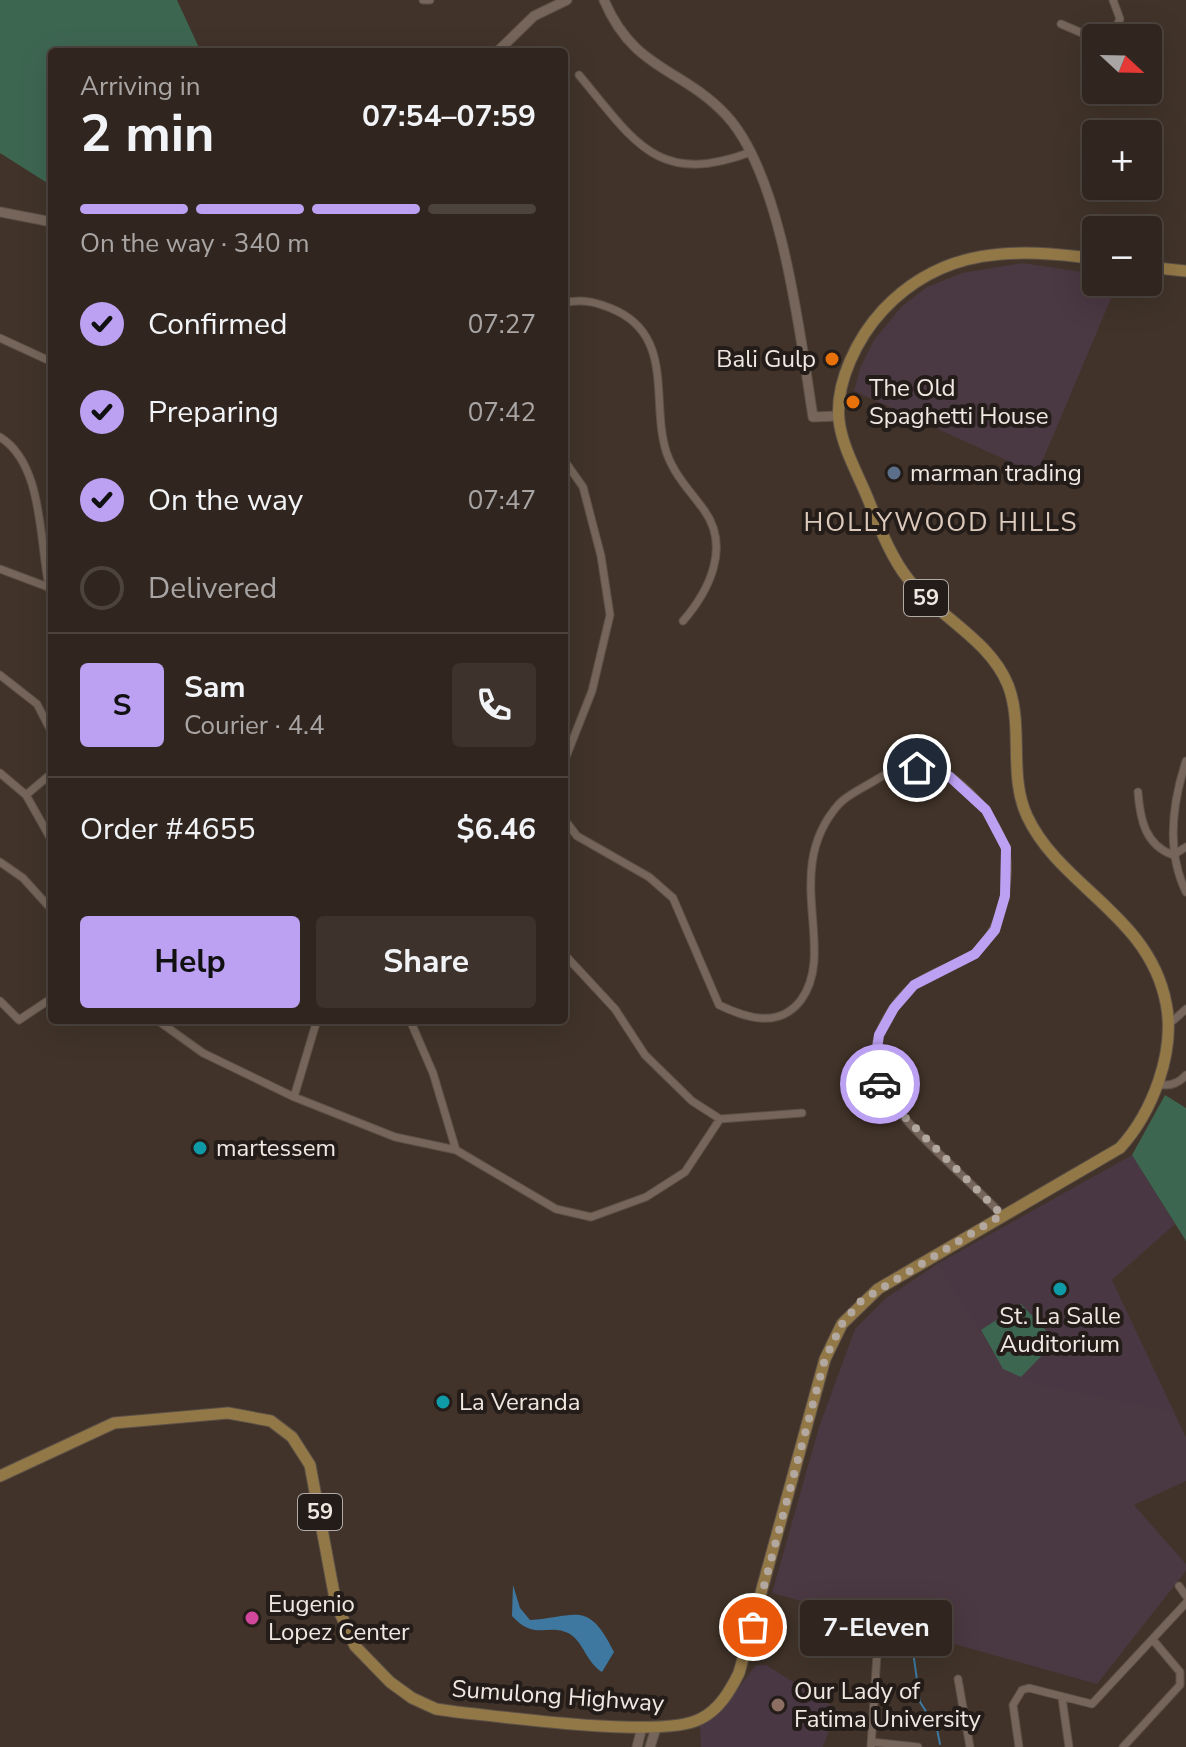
<!DOCTYPE html>
<meta charset="utf-8">
<style>
body{margin:0;font-family:"Nunito Sans",sans-serif;background:#3d322c;color:#f1f3f6;height:100vh;display:flex;flex-direction:column;font-size:30px;white-space:nowrap}
*{box-sizing:border-box;margin:0}
p{font-size:26px;color:#a8a5a4}
.icon{flex:none;width:44px;height:44px;fill:none;stroke:currentColor;stroke-width:2;stroke-linecap:round;stroke-linejoin:round}
.map{position:relative;flex:1;overflow:hidden}
.details{position:absolute;left:48px;top:48px;width:520px;height:976px;display:flex;flex-direction:column;background:#31261f;border-radius:8px;box-shadow:0 8px 32px #0002,0 0 0 2px #4c433d}
.details>*{flex:none}
.needle{width:52px;rotate:112deg}
.fabs{position:absolute;left:1082px;top:24px;display:grid;gap:16px}
.fabs a{display:grid;place-items:center;width:80px;height:80px;border-radius:8px;background:#31261f;box-shadow:0 8px 32px #0002,0 0 0 2px #4c433d;font-size:40px}
.pin{position:absolute;display:grid;place-items:center;width:68px;height:68px;color:#fff;margin:-34px;border:4px solid #fff;border-radius:50%;box-shadow:0 2px 8px #0007}
.courier{position:absolute;display:grid;place-items:center;width:80px;height:80px;margin:-40px;border:6px solid #bca0f2;border-radius:50%;background:#fff;color:#222;box-shadow:0 2px 10px #0007}
.bubble{position:absolute;height:56px;border-radius:8px;background:#31261f;box-shadow:0 8px 32px #0002,0 0 0 2px #4c433d;font-size:26px;font-weight:700;line-height:56px;text-align:center}
.head em{font-style:normal;font-weight:700}
.head div{display:flex;flex-direction:column-reverse}
.head{display:flex;align-items:center;justify-content:space-between;height:136px;padding:0 32px}
h1{font-size:52px;font-weight:700;line-height:60px}
.bar{display:grid;grid-template-columns:repeat(4,1fr);gap:12px 8px;align-content:center;height:96px;padding:0 32px}
.bar i{height:10px;border-radius:6px;background:#4c433d}
.bar .selected{background:#bca0f2}
.bar p{grid-column:span 4}
.line{display:flex;align-items:center;gap:20px;padding:0 32px;border-top:2px solid #4c433d}
.line div{flex:1}
.round{display:grid;place-items:center;flex:none;width:84px;height:84px;border-radius:8px;background:#3d322c}
ol{padding:0 32px;list-style:none}
li{display:flex;align-items:center;gap:24px;height:88px}
li p{margin-inline-start:auto}
li .icon{padding:8px;border-radius:50%;background:#bca0f2;color:#111;stroke-width:4}
li:last-child{color:#a8a5a4}
li i{width:44px;height:44px;border:4px solid #4c433d;border-radius:50%}
.action{display:flex;gap:16px;margin-top:auto;padding:16px 32px}
.action a{flex:1;height:92px;border-radius:8px;background:#bca0f2;color:#111;font-size:32px;font-weight:700;line-height:92px;text-align:center}
.action a+a{background:#3d322c;color:#f1f3f6}
.map>svg:first-child{display:block}
.industrial{fill:#4a3842}
.education{fill:#493843}
.green{fill:#3d6651}
.water{fill:#3e78a0}
.lines{fill:none;stroke-linecap:round;stroke-linejoin:round}
.stream{stroke:#3e78a0;stroke-width:2}
.minor-casing{stroke:#5c5047;stroke-width:9}
.tertiary-casing{stroke:#5c5047;stroke-width:11}
.primary-casing{stroke:#5c5047;stroke-width:13}
.minor{stroke:#75655a;stroke-width:7}
.tertiary{stroke:#75655a;stroke-width:9}
.primary{stroke:#937847;stroke-width:11}
.done{stroke:#b3a8a0;stroke-width:8;stroke-dasharray:0 14.4}
.route{stroke:#bca0f2;stroke-width:10}
.food-dot{fill:#e8710a;stroke:#231c18;stroke-width:3}
.service-dot{fill:#5c6f8a;stroke:#231c18;stroke-width:3}
.culture-dot{fill:#0f9aa8;stroke:#231c18;stroke-width:3}
.hotel-dot{fill:#d1479c;stroke:#231c18;stroke-width:3}
.education-dot{fill:#8d6e63;stroke:#231c18;stroke-width:3}
.labels{text-anchor:middle;dominant-baseline:central;stroke-width:8;stroke-linejoin:round;paint-order:stroke}
.shield{fill:#231c18;stroke:#b2aaa4;stroke-width:2}
.shield-label{font-size:22px;font-weight:bold;fill:#f0e7e0}
.poi-label{font-size:24px;fill:#f0e7e0;stroke:#231c18;text-anchor:start}
.street-label{font-size:24px;fill:#f0e7e0;stroke:#231c18}
.neighbourhood-label{font-size:26px;letter-spacing:2px;fill:#dbc9bc;stroke:#231c18}
</style>
<div class="map">
<svg width="1186" height="1747" viewBox="0 0 1186 1747">
<rect width="100%" height="100%" fill="#413329"/>
<path class="industrial" d="M1022,263l74,11v8h22l-81,192 -183,-83 6,-23 14,-28 28,-34 25,-19 35,-14z
M939,1263l42,67 136,69 57,13 12,25v44l-52,24 52,59v7l-89,113 -325,-91 47,-166 36,-98 31,-31z"/>
<path class="education" d="M1132,1155l43,69 -63,56 62,132 -133,-27 -38,-16 -64,-106z
M756,1665h10l71,44 -14,38h-122l-1,-21 21,-15z"/>
<path class="green" d="M0,0h177l24,52h-149v134l-52,-33z
M1165,1095l21,13v133l-54,-86z
M1021,1304l35,37 -35,36 -18,-8 -22,-39z"/>
<path class="water" d="M513,1585l7,23 10,12c46,-3 58,-21 84,32l-12,20c-15,-9 -19,-30 -32,-38 -22,-12 -34,8 -58,-18z"/>
<g class="lines">
<path class="stream" d="M911,1637l9,65 17,27 3,15"/>
<defs>
<path id="minor" d="M423,0h7
M1061,24l35,15
M1097,38l20,-13 3,-6 -7,-19
M579,75c56,67 78,112 172,77
M564,303c19,-5 36,0 53,8 58,28 33,94 50,143 8,22 24,38 37,56 27,37 5,81 -21,111
M0,338l52,24
M0,437c47,29 38,116 52,162
M564,460l19,27 18,69 9,59 -18,76 -28,71
M0,569l48,18
M0,675l37,29 15,29
M1186,761c-14,43 -20,90 0,131
M0,773l26,22 26,46
M1138,792c2,27 7,53 35,63
M26,795l26,-22
M564,819l13,17 72,41 24,21 46,107c27,13 60,24 82,-5 37,-51 -21,-130 38,-196 9,-10 28,-18 40,-26 20,-13 55,-13 75,1 22,16 41,40 50,66 11,30 -5,93 -32,110 -18,12 -43,17 -59,31 -24,20 -50,65 -34,96 19,40 90,97 123,133
M1173,855l13,-8
M0,862l23,16 29,32
M564,954l51,55 30,46 47,46 28,18 82,-6
M0,1001l19,19 33,-22
M157,1020l46,33 91,44 101,40 61,13 100,59 35,8 55,-20 39,-25 35,-53
M410,1020l23,53 23,77
M1167,1026l19,-17
M1157,1084c12,3 21,0 29,-9
M294,1097l23,-77
M1179,1586l7,10
M958,1679l12,68
M1062,1698l7,49
M871,1742l47,5
M871,1747l6,-93
M1019,1747l-6,-42 9,-15 7,-2 63,16 94,-101
M1123,1747l57,-62v-13l-27,-32"/>
<path id="tertiary" d="M604,0c30,71 77,67 122,115 56,60 74,220 87,302l26,-1
M497,52l37,-36 33,-16
M0,212l52,10
M637,1747l5,-20
M650,1747l6,-19"/>
<path id="primary" d="M1148,267l38,4
M0,1476l114,-53 114,-10 43,8 21,16 18,28 26,139 19,42 35,36 22,16 24,11 21,3c50,5 205,27 243,7 19,-9 30,-28 39,-46l86,-314 17,-35 36,-35 242,-141c32,-35 56,-96 46,-145 -17,-88 -106,-116 -139,-187 -19,-41 -3,-90 -19,-131 -18,-45 -69,-68 -99,-105 -18,-22 -30,-54 -41,-81 -10,-25 -26,-52 -29,-79 -4,-38 19,-83 44,-110 60,-64 133,-62 213,-51"/>
</defs>
<use href="#minor" class="minor-casing"/>
<use href="#tertiary" class="tertiary-casing"/>
<use href="#primary" class="primary-casing"/>
<use href="#minor" class="minor"/>
<use href="#tertiary" class="tertiary"/>
<use href="#primary" class="primary"/>
</g>
<g class="lines">
<path class="done" d="M753,1627l72,-268 17,-35 19,-23 141,-86 -111,-112 -11,-19"/>
<path class="route" d="M880,1084l-5,-20 4,-29 15,-27 20,-23 61,-31 20,-24 10,-34 1,-48 -20,-38 -37,-34 -32,-8"/>
</g>
<g class="food-dot">
<circle cx="832" cy="359" r="8"/>
<circle cx="853" cy="402" r="8"/>
</g>
<circle class="service-dot" cx="894" cy="473" r="8"/>
<g class="culture-dot">
<circle cx="200" cy="1148" r="8"/>
<circle cx="1060" cy="1289" r="8"/>
<circle cx="443" cy="1402" r="8"/>
</g>
<circle class="hotel-dot" cx="252" cy="1618" r="8"/>
<circle class="education-dot" cx="778" cy="1705" r="8"/>
<g class="labels">
<g class="shield">
<rect x="904" y="580" width="44" height="36" rx="6"/>
<rect x="298" y="1494" width="44" height="36" rx="6"/>
</g>
<g class="shield-label">
<text x="926" y="598">59</text>
<text x="320" y="1512">59</text>
</g>
<g class="poi-label">
<text x="816" y="359" text-anchor="end">Bali Gulp</text>
<text x="869" y="388">The Old<tspan x="869" dy="28">Spaghetti House</tspan></text>
<text x="910" y="473">marman trading</text>
<text x="216" y="1148">martessem</text>
<text x="1060" y="1316" text-anchor="middle">St. La Salle<tspan x="1060" dy="28">Auditorium</tspan></text>
<text x="459" y="1402">La Veranda</text>
<text x="268" y="1604">Eugenio<tspan x="268" dy="28">Lopez Center</tspan></text>
<text x="794" y="1691">Our Lady of<tspan x="794" dy="28">Fatima University</tspan></text>
</g>
<g class="street-label">
<text transform="translate(558 1696) rotate(4)">Sumulong Highway</text>
</g>
<g class="neighbourhood-label">
<text x="941" y="522">HOLLYWOOD HILLS</text>
</g>
</g>
</svg>
<div class="fabs">
<a><svg class="needle" viewBox="-14 -14 28 28"><path d="M0-13l5 13h-10z" fill="#e53935"/><path d="M0 13l5-13h-10z" fill="#a8a5a4"/></svg></a>
<a>+</a>
<a>−</a>
</div>
<div class="pin" style="left:753px;top:1627px;background:#ea580c"><svg class="icon" aria-label="bag" viewBox="0 0 24 24"><path d="M5 8h14l-1 12H6zM9 8a3 3 0 0 1 6 0"/></svg></div>
<div class="pin" style="left:917px;top:768px;background:#1f2937"><svg class="icon" aria-label="home" viewBox="0 0 24 24"><path d="M3 11l9-7 9 7M6 9v11h12V9"/></svg></div>
<div class="courier" style="left:880px;top:1084px"><svg class="icon" aria-label="car" viewBox="0 0 24 24"><path d="M5 17H2v-5l4-1 3-4h7l3 4 3 1v5h-3M9 17h6M6 11h13"/><circle cx="7" cy="17" r="2"/><circle cx="17" cy="17" r="2"/></svg></div>
<div class="bubble" style="left:800px;top:1600px;width:152px">7-Eleven</div>
<section class="details">
<div class="head"><div><h1>2 min</h1><p>Arriving in</p></div><em>07:54–07:59</em></div>
<div class="bar"><i class="selected"></i><i class="selected"></i><i class="selected"></i><i></i><p>On the way · 340 m</p></div>
<ol>
<li><svg class="icon" aria-label="check" viewBox="0 0 24 24"><path d="M5 12l5 5 9-10"/></svg>Confirmed<p>07:27</p></li>
<li><svg class="icon" aria-label="check" viewBox="0 0 24 24"><path d="M5 12l5 5 9-10"/></svg>Preparing<p>07:42</p></li>
<li><svg class="icon" aria-label="check" viewBox="0 0 24 24"><path d="M5 12l5 5 9-10"/></svg>On the way<p>07:47</p></li>
<li><i></i>Delivered</li>
</ol>
<div class="line" style="height:144px"><b class="round" style="background:#bca0f2;color:#111">S</b><div><b>Sam</b><p>Courier · 4.4</p></div><a class="round"><svg class="icon" aria-label="phone" viewBox="0 0 24 24"><path d="M5 4h4l2 5-3 2q2 4 5 5l2-3 5 2v4C11 20 4 13 5 4z"/></svg></a></div>
<div class="line" style="height:104px"><div>Order #4655</div><b>$6.46</b></div>
<div class="action"><a>Help</a><a>Share</a></div>
</section>
</div>
